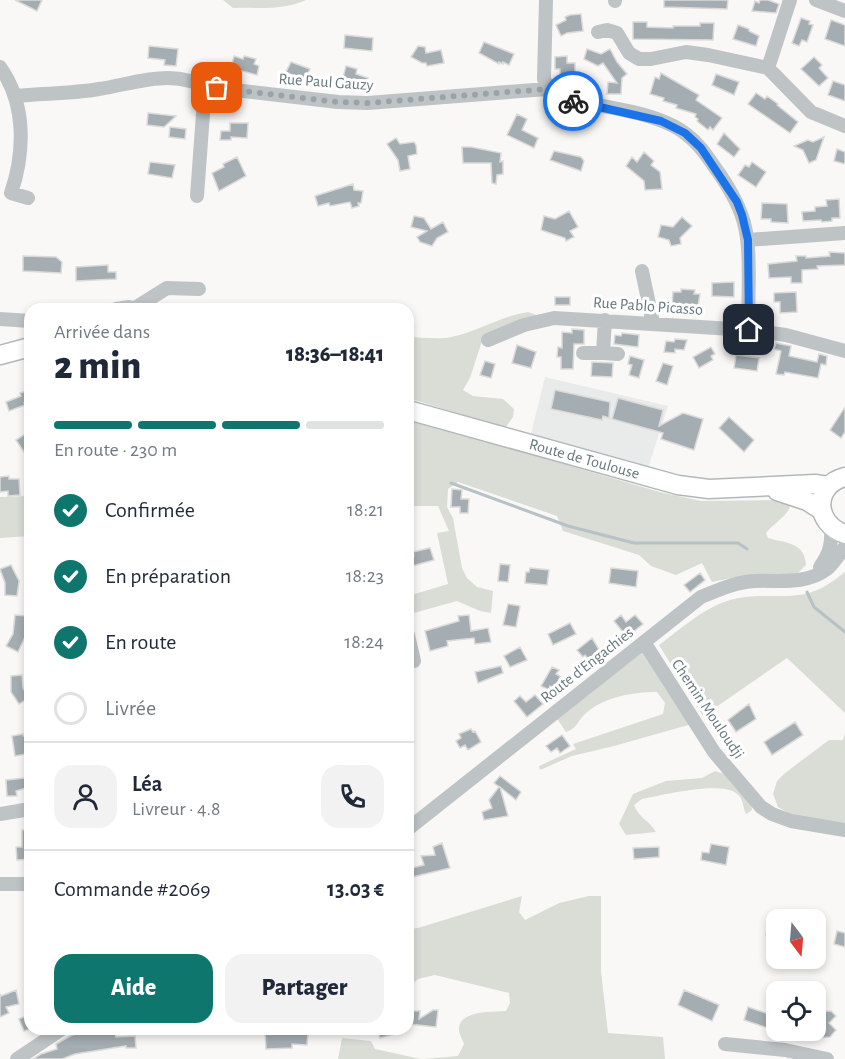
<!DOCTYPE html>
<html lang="fr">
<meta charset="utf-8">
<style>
body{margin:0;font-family:"Alegreya Sans",sans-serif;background:#f2f2f3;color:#1f2937;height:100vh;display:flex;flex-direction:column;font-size:22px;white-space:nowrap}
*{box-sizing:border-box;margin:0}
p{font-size:20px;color:#747a83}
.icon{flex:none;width:33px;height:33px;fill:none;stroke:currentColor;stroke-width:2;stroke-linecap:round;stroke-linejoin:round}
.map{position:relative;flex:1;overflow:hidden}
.side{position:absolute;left:24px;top:303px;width:390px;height:732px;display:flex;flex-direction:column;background:#fff;border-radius:18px;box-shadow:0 3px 9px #0003}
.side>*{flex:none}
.needle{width:39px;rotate:164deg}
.fabs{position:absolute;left:766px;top:909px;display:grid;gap:12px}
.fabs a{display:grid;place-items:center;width:60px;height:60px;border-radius:12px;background:#fff;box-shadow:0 3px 9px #0003;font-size:30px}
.pin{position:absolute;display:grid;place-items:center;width:51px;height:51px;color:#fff;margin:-26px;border-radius:12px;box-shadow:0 3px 9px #0006}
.courier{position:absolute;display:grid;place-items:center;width:60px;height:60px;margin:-30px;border:4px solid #1a73e8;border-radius:50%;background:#fff;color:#222;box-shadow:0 2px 8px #0007}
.headline em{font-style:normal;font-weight:800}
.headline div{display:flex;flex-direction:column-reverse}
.headline{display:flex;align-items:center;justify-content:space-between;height:102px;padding:0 30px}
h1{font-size:39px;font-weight:800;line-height:45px}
.bar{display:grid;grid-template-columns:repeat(4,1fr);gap:9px 6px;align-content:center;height:72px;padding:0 30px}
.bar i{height:8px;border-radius:4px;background:#e0e1e3}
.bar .on{background:#0f766e}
.bar p{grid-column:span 4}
.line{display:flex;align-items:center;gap:15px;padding:0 30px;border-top:2px solid #e0e1e3}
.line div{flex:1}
.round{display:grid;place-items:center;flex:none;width:63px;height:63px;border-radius:18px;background:#f2f2f3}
ol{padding:0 30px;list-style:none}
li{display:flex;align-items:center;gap:18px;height:66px}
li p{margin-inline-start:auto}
li .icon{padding:6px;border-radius:50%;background:#0f766e;color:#fff;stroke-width:4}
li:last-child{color:#747a83}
li i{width:33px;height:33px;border:3px solid #e0e1e3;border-radius:50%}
.button{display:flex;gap:12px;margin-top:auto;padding:12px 30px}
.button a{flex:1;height:69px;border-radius:18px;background:#0f766e;color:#fff;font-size:24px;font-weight:800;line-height:69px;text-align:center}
.button a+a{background:#f2f2f3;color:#1f2937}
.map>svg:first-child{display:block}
.built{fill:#e9eaea}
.green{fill:#d9ddd6}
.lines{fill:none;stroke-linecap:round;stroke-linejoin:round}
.stream{stroke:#b6c2c5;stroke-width:3}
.building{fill:#a4adb1;stroke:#dadad9;stroke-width:1.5}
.major-casing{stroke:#b2b8ba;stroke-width:21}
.minor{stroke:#bec3c6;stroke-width:14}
.major{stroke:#fff;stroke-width:18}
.done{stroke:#99a4a8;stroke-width:6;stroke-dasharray:0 10.8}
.route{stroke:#1a73e8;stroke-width:8}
.labels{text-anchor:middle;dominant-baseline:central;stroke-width:6;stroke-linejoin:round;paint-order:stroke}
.street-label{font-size:16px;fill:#66777e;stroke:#fff}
</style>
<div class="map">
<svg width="845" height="1059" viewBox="0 0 845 1059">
<rect width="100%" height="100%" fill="#f9f8f7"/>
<path class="built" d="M545,377l123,29 -20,62 -117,-34z"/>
<path class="green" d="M223,0h83c-23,11 -48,7 -73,8z
M528,312l14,5 -59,21 -13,40 -7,12 10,6 30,3 11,10 -1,8 -8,11 -97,-30v-61c14,0 30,3 43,0 27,-5 50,-21 77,-25z
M408,419l252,73 41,9 79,-1 8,3 2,4c-4,10 -17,17 -24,26l2,5c17,5 37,4 38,27l-10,10h-50l-34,7 -10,-19 -26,12 -25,-9 -12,-11 -76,-24 -6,-15 -99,-34 -10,7 -1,18 6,11 9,50 5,10 10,9 16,4 -2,22 -11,-2 -23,-10 -47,13 -2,-18 40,-12 -11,-51 12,-2 -11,-25h-30z
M30,496v40l-30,2v-41z
M845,572v141l-58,-55 -84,58 -44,-71c22,-16 44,-37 71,-45 23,-7 46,-2 69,-5 18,-2 32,-12 46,-23z
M644,649l48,75 -78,22 -42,10 -32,14 -1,-4 37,-17 -3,-5 90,-30 2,-11 -8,-11c-25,0 -52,5 -71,21 -8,7 -9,16 -20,19l-10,-15z
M845,733v92l-55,-11 -12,-7 -5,-13 4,-13 8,-8 44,-33h14z
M715,771l10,3 26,28 1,8 -6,4c-4,-8 -2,-16 -10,-21 -17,-12 -73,2 -94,6l-8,6c4,12 16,16 22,27l-30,3 -7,-11 14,-30 33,-13 36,-3z
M522,896l-3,16 6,8 34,-17 30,-7h12v75l7,62 55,4 2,22h-242l35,-3 6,-12c-1,-4 -5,-10 -5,-14 -1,-20 34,-18 47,-19l4,-8 -1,-10 -74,-18 -17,4 -10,9v-59l10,-1z
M342,1038l29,3 4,8 46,10h-83z"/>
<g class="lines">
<path class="stream" d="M451,483l117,43 66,17h104l9,6
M807,592l7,15 31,25"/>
</g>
<path class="building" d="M15,0h27l-5,11z
M664,0h64l-1,9 -63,-2z
M760,0h8l11,4 -3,9 -24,-2 3,-10 4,2z
M581,14l2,17 -16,2 -6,3 -5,-11 10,-5 -1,-3 5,-2z
M801,18l9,3 -1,3 4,1 -6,17 -5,-2 -3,6 -7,-3z
M831,20l14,5v21l-20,-7z
M633,22h14v5l26,1v-2h27v-3h14l-1,17 -80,-1z
M738,25l11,4v2l10,5 -3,10 -23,-7z
M345,35l28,3 -1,13 -28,-3z
M484,42l30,12 -5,11 -6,-3v2l-4,-2v2l-20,-11z
M149,46l29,3 -2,17 -12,-1 1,-5 -17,-2z
M418,46l7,1 1,6 15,-3 3,13 -17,3 -1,-3h-4l-11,-6z
M587,49l14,5 9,-5 7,13 10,12 -5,4 -1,16h-14l1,-12 9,1 -14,-20 -5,3 -14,-7z
M234,56l9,3 1,-3 12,3 -2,5 5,2 -2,9 -26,-7z
M567,56v7h8v12h-5v7h-10v-13h-5v-12z
M814,57l8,8 -3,3 9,10 -9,8 -18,-17z
M291,62l19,7 -6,12 -18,-9z
M346,66l11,3 -1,5 12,4 -4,10 -22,-7z
M661,73l38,22 -3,5 26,18 -9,12 -3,-3 -2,3 -11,-9 1,-2 -3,-2 1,-3 -20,-6 1,-3 -14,-4 1,-3 -14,-4 5,-17 4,2z
M716,74l23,8 -5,13 -22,-10z
M833,81l12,4v16l-17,-6z
M756,93l9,6 2,-3 11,8 -1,1 21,17 -8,11 -42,-29z
M148,113l28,3 -12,11 -17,-2z
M517,114l10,5 -5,11 16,8 -4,10 -27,-13z
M230,123h18l-1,15 -16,-1v3h-11l1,-9h9z
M170,127l16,2 -1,10 -16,-2z
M724,133l16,16 -6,8 -17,-13z
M824,137l-8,23 -7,3 -6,-13 -9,-4 14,-6 5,2z
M396,138l4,6 14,-2 2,3 1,9 -9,2 2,13 -10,2 -2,-11 -11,-16z
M462,147h9l30,6 -1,9 3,-1v13l-6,1 -1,9 -4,-1 -1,-20h-28z
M837,149l8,3v12l-11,-3z
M554,151l27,6 3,4 -3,10 -31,-11z
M644,152l10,9 -3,4 9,7 2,17 -17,1 -1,-9 -18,-15 6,-9 5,5z
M237,157l9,19 -27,15 -7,-18 12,-6 -1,-3z
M150,162l25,3 -3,13 -24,-4z
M752,162l14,10 -10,15 -18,-12 7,-10 4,2z
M353,184l1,6 9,1 -2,12h-3l1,3 -7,2 -2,-6 -20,4 -1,-3 -11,3 -3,-10z
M839,199l1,19h-8v3l-10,1 -1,-2 -18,1 -1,-9 13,-1v-4l12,-1 -1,-6z
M762,203l25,1 1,19 -17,-1v-3h-10z
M569,211l9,16 -8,4 4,6 -8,4 -1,-3 -24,-8 3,-14 11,3z
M414,216l10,2 7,11 12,-7 5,10 -11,6 -5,8 -12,-4 -3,-5 10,-6 -16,-4z
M682,217l10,9 -12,12 1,6 -10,2 -2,-6 -11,-3 3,-12 12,2z
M829,252l16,1v12l-28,1 1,3 -16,1v13h-11v-6l-22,1 -1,-14 29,-3 -1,-5h10v2l24,-2z
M23,256l33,1 6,5 -1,11 -38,-2z
M108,265v7h8v7l-40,2v-14z
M734,282v15l-22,-1v-13z
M681,289l14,1 -1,4h6l-2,12 -26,-1 1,-13h8z
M796,292l1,20 -17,1v-11h-6v-9z
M555,297h15v8h-15z
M572,329l12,1v14h-10l-1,25h-12v-12h-4l1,-10 4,1v-16l10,1z
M622,333l17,2 -1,12 -24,-3 1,-9 6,1z
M675,339l12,1 -3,10 -9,-1v4l-11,-1 2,-11 8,1z
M776,343l15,3 -2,10 28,6 2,-8 8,2 -1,9 -5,-1 -3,14 -33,-6 -1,3 -8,-1 5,-23 -7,-2z
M517,345l19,7 -5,16 -19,-5z
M711,347l4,7 -4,2 2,4 -14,8 -6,-11z
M736,355l23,3 -2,13 -23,-3z
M630,356l14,4 -5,18 -10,-3 3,-10 -4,-1z
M485,361l10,3 -4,14 -11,-3z
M592,362l21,1 -1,14 -21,-1z
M663,363l10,3 -6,19 -11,-4z
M30,390v11l-6,2 1,2 -16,6 -3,-9 15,-6 -1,-3z
M555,390l55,12 -1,16 -6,-2 -1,4 -51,-11z
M618,398l45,12 -4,16 24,-13 20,6 -9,31 -33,-11 2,-6 -51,-14z
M845,407v25l-4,6 -11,-8z
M729,417l25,23 -10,12 -25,-24z
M30,431v18l-6,3 -8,-12z
M9,476v3h10l1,16 -12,1v-5l-8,1v-15z
M452,489l10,1 -1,9h8l-1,14h-8v-6h-9z
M430,548l4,12 -22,6 -2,-9 4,-1 -1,-4z
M500,564l10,1 -2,17 -10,-1z
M11,565l8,16 -2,15 -12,-1v-12l-5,-14z
M530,568l19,2 -2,15 -22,-2 1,-11h3z
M611,568l27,3 -2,16 -27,-4z
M700,573l5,7 -15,12 -6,-7z
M508,604l12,2 -4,21 -13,-2z
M15,615l12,1 -2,21 -7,15 -12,-6 7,-12z
M469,615l2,16 17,-3 3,14 -16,2 -1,-6 -27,3 1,5 -18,5 -5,-20 34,-10 -1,-5z
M621,615l5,7 9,-7 8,9 -16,13 -13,-16z
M570,623l6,11 -23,11 -5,-11z
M592,638l11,18 -10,8 -8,-9 -2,2 -6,-7z
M520,647l7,13 -17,7 -6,-11z
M501,666l2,7 -25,10 -3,-11z
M552,667l7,3 -3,4 10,6 -6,11 -10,-5 -1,4 -8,-4z
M22,675l1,13 6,10 -10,6 -8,-12v-16z
M535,695l8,9 -16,13 -13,-16 6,-5 6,6z
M749,704l7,15 -20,13 -8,-12z
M795,722l8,13 -31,20 -8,-13z
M471,729l2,3 2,-1 6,11 -13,8 -3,-5 -5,3 -4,-7 5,-3 -2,-4z
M23,734v2l7,-1v12h-5l1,7 -11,2 -3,-20z
M562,735l8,11 -10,7 -3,-5 -6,4 -5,-6z
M500,776l21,16 -5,8 -16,-13 8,29 -24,4 -2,-8 10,-4 -3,-8 10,-13 -5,-4z
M25,778l1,10 -10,3 1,5h-10l-1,-16z
M22,830h8v22l-1,7 -12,1 -1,-13h6z
M442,843l8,25 -42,10v-9l16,-4 -3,-9 14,-1 -2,-8z
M711,844l18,3 -3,18 -25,-5 1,-8 7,1z
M659,847v10l-25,2 -1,-11z
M770,918l7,2v18l-11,-3z
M837,931l8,2v14l-11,-3z
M16,990l3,14 -13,3 3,6 -9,4v-23l1,2z
M684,990l35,15 -7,16 -34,-16z
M748,1007l29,10v14l-33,-11z
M433,1010h5l-2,17 -27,-3 1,-13h10l-1,8z
M831,1011l5,5 -7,7 7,7 -6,7 -12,1 -2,-26z
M30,1014v15l-6,2 -5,-12z
M101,1029h14l1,8 19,-1 1,12h-10v-2l-51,8 -13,5h-29l8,-5 16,-5 -1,-5 16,-9z
M377,1029h28v2l-25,7z
M265,1032h43l-1,13 -15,-1v4l-26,1z"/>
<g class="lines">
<defs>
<g id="major">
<path d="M0,355l30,-8"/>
<path id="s1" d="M408,410l270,75 31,4 106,-5 13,2"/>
<path d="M845,477c-32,8 -31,47 0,57"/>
<path d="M777,491l30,10 14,9"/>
</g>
</defs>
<use href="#major" class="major-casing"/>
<path class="minor" d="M546,0l-2,79 6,13 9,6c37,8 98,13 127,36 15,11 24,27 35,42 13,20 23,38 26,62 4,30 0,62 2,92
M816,0l29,11
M615,1v-1
M598,32l9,-2 10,3 12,20 10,6h12l35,-7 22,3 60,13 43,44 34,14
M0,67c26,36 25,85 11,126l17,5
M768,68l22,-68
M15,96c28,-3 56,-2 84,-7 39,-6 74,-22 112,1
M197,196l7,-96 3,-7 10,-5 121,14 30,1 179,-14
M748,240l97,-7
M642,271l11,52
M135,308l32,-20 32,1
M116,309l13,-2 8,2
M0,319l30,2
M605,320l-2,33 15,1
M488,340l36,-15 30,-7 195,12 37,5 59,16
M583,353h20
M820,567c10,-14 12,-23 11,-40
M408,635l6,26
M644,642l70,110 47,55 11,7 19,7 54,9
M0,814l30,-5
M408,829l293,-232c17,-7 34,-15 54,-16 24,-1 51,4 72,-12 7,-6 12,-15 18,-22
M0,884h30
M725,1044l60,6 42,9
M17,1059l45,-30"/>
<use href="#major" class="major"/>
</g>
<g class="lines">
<path class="done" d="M217,88l121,14 30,1 179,-14 12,9 14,3"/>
<path class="route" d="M573,101l88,20 24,12 16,15 36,54 5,13 6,25 1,90"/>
</g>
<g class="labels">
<g class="street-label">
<text transform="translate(326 82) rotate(4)">Rue Paul Gauzy</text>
<text transform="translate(648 306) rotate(4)">Rue Pablo Picasso</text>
<text stroke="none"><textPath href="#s1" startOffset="183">Route de Toulouse</textPath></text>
<text transform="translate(587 665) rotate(-38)">Route d'Engachies</text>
<text transform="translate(708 709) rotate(56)">Chemin Mouloudji</text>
</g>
</g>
</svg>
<div class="fabs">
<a><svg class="needle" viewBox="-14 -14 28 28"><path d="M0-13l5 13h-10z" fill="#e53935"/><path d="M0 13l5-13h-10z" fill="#747a83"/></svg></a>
<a><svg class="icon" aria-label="locate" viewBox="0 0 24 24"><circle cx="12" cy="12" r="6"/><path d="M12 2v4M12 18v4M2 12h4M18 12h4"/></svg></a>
</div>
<div class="pin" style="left:217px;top:88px;background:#ea580c"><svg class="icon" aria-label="bag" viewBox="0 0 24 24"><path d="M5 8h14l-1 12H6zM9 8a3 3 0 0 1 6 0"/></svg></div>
<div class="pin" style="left:749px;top:330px;background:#1f2937"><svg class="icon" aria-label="home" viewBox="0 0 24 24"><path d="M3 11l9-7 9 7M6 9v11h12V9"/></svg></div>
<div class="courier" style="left:573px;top:101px"><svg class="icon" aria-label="bike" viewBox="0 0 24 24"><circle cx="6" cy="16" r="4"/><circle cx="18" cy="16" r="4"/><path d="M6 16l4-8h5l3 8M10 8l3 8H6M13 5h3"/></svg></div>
<section class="side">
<div class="headline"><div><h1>2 min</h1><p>Arrivée dans</p></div><em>18:36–18:41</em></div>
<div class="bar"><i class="on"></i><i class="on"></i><i class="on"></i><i></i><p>En route · 230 m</p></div>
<ol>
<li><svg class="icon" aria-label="check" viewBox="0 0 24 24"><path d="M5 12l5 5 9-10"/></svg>Confirmée<p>18:21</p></li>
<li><svg class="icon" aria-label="check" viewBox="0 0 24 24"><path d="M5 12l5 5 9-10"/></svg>En préparation<p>18:23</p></li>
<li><svg class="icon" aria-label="check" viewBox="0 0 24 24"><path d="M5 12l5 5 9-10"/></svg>En route<p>18:24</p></li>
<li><i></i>Livrée</li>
</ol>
<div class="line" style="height:108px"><a class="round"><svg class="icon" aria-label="person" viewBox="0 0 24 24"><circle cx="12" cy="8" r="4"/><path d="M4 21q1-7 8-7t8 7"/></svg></a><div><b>Léa</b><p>Livreur · 4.8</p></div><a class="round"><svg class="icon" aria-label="phone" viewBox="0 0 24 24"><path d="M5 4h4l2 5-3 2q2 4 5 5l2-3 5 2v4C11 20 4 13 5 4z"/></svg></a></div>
<div class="line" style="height:78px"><div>Commande #2069</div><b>13.03 €</b></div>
<div class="button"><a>Aide</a><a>Partager</a></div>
</section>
</div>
